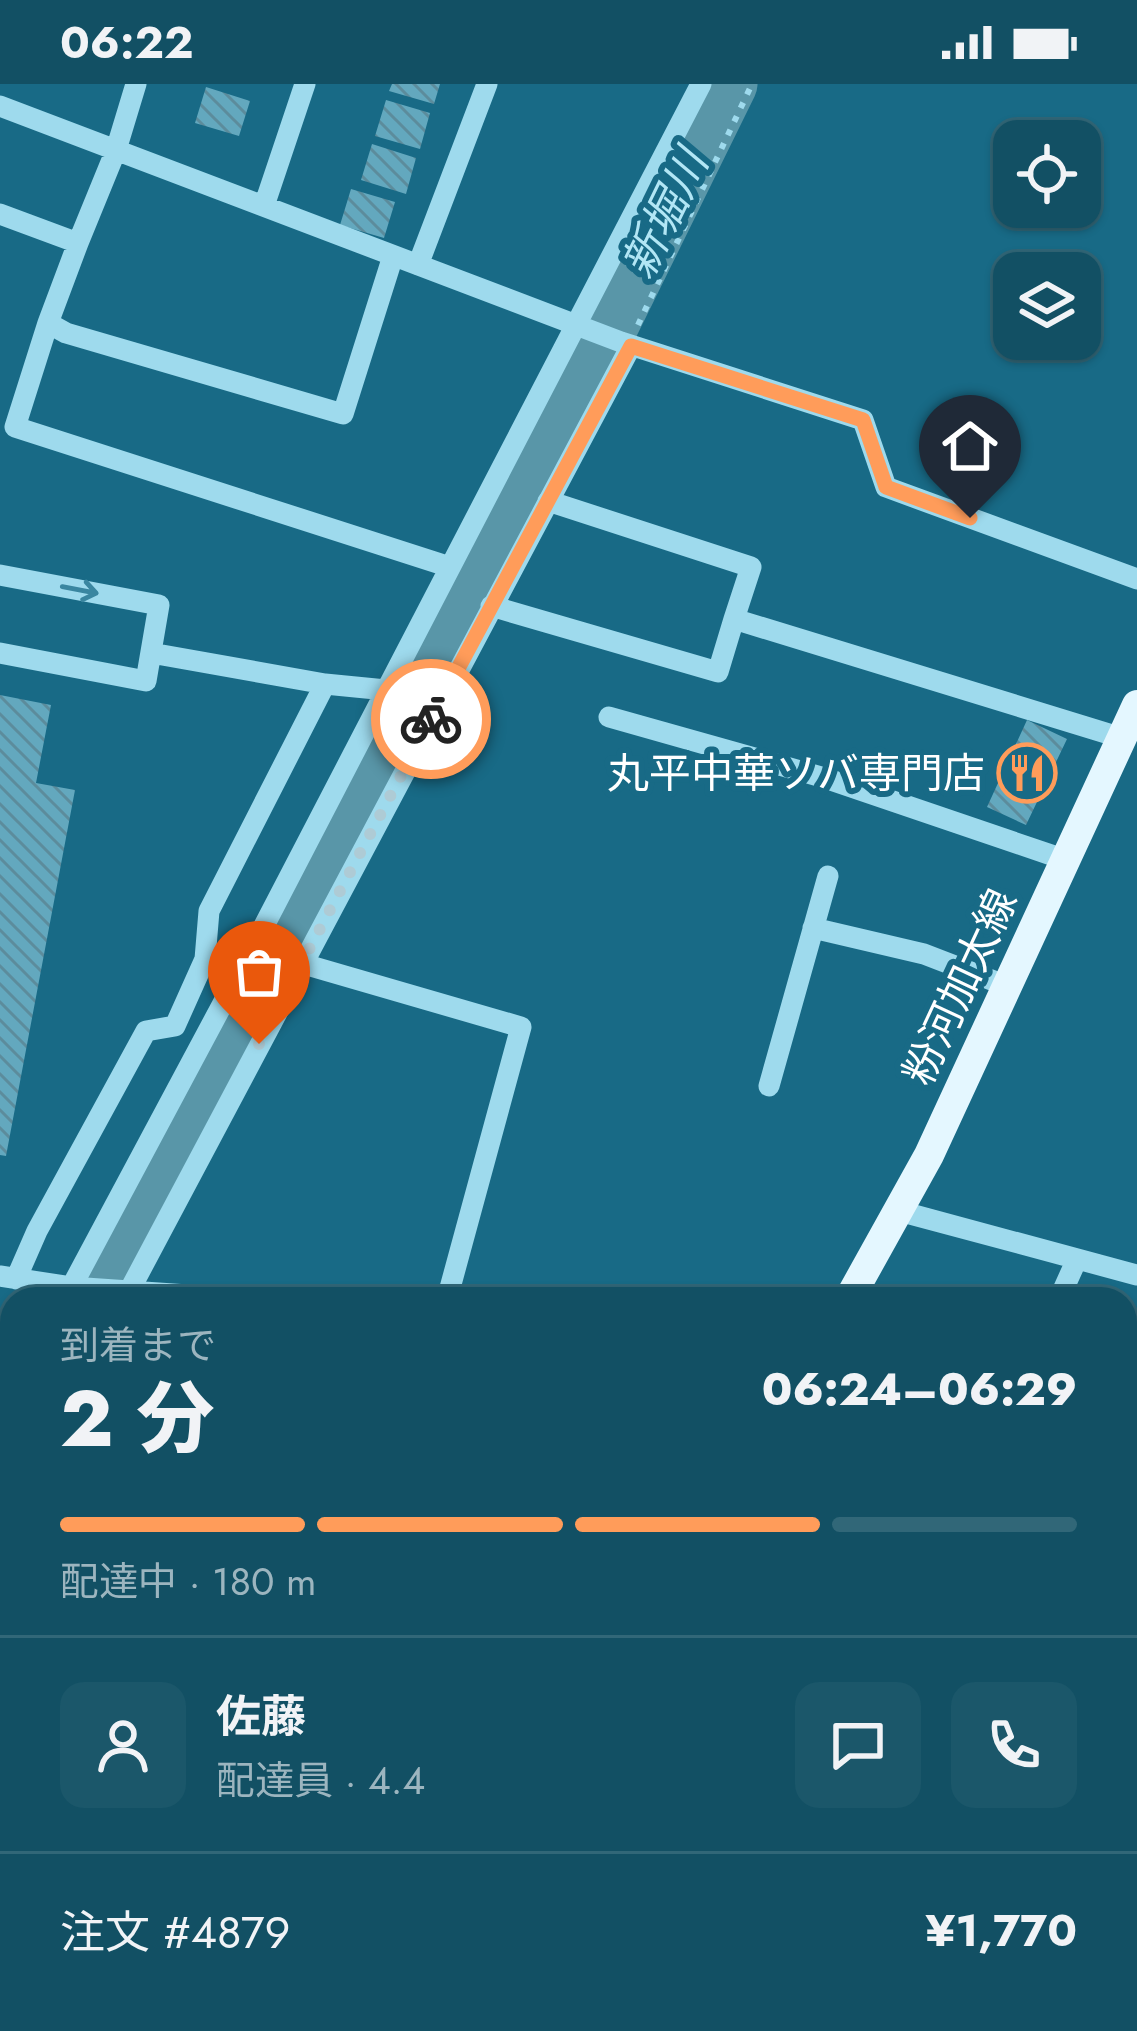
<!DOCTYPE html>
<html lang="ja">
<meta charset="utf-8">
<style>
body{margin:0;font-family:Jost,"Noto Sans JP",sans-serif;background:#1b576a;color:#f1f3f6;height:100vh;display:flex;flex-direction:column;font-size:45px;white-space:nowrap}
*{box-sizing:border-box;margin:0}
p{font-size:39px;color:#9cb5bf}
.icon{flex:none;width:66px;height:66px;fill:none;stroke:currentColor;stroke-width:2;stroke-linecap:round;stroke-linejoin:round}
.map{position:relative;flex:1;overflow:hidden}
.side{position:absolute;left:0px;top:1203px;width:1137px;height:744px;display:flex;flex-direction:column;background:#125064;border-radius:36px 36px 0 0;box-shadow:0 3px 9px #0004,0 0 0 3px #316778}
.side>*{flex:none}
.fabs{position:absolute;left:993px;top:36px;display:grid;gap:24px}
.fabs a{display:grid;place-items:center;width:108px;height:108px;border-radius:24px;background:#125064;box-shadow:0 3px 9px #0004,0 0 0 3px #316778;font-size:60px}
.pin{position:absolute;display:grid;place-items:center;width:102px;height:102px;color:#fff;margin:-123px -51px;border-radius:50% 50% 50% 0;rotate:-45deg;box-shadow:0 0 12px #0007}
.pin .icon{rotate:45deg}
.courier{position:absolute;display:grid;place-items:center;width:120px;height:120px;margin:-60px;border:9px solid #ff9c5a;border-radius:50%;background:#fff;color:#222;box-shadow:0 3px 15px #0007}
.headline em{font-style:normal;font-weight:800}
.headline div{display:flex;flex-direction:column-reverse}
.headline{display:flex;align-items:center;justify-content:space-between;height:204px;padding:0 60px}
h1{font-size:78px;font-weight:800;line-height:90px}
.bar{display:grid;grid-template-columns:repeat(4,1fr);gap:18px 12px;align-content:center;height:144px;padding:0 60px}
.bar i{height:15px;border-radius:9px;background:#316778}
.bar .active{background:#ff9c5a}
.bar p{grid-column:span 4}
.line{display:flex;align-items:center;gap:30px;padding:0 60px;border-top:3px solid #316778}
.line div{flex:1}
.round{display:grid;place-items:center;flex:none;width:126px;height:126px;border-radius:24px;background:#1b576a}
.status{display:flex;justify-content:space-between;align-items:center;height:84px;padding:0 60px;background:#125064;direction:ltr}
.status svg{height:33px;fill:currentColor}
.map>svg:first-child{display:block}
.lines{fill:none;stroke-linecap:round;stroke-linejoin:round}
.river{stroke:#5996a8;stroke-width:57}
.building{fill:url(#building-back-hatch)}
.path{stroke:#9edaed;stroke-width:6;stroke-dasharray:6 9;stroke-linecap:butt}
.minor{stroke:#9edaed;stroke-width:21}
.major{stroke:#e4f7ff;stroke-width:30}
.rail{stroke:#fff;stroke-width:9;stroke-dasharray:21 9;stroke-linecap:butt}
.oneway{stroke:#3a86a0}
.done{stroke:#aecbd5;stroke-width:12;stroke-dasharray:0 21.6}
.route{stroke:#ff9c5a;stroke-width:15}
.labels{text-anchor:middle;dominant-baseline:central;stroke-width:12;stroke-linejoin:round;paint-order:stroke}
.poi-label{font-size:42px;fill:#fff;stroke:#186a86;text-anchor:end}
.street-label{font-size:42px;fill:#fff;stroke:#186a86}
.water-label{font-size:45px;font-style:italic;fill:#b2e6f5;stroke:#186a86}
</style>
<div class="status"><b>06:22</b><svg viewBox="0 0 49 12"><path d="M0 12V9h3v3zM5 12V6h3v6zM10 12V3h3v9zM15 12V0h3v12zM26 1h20v11H26zM47 4h2v5h-2z"/></svg></div>
<div class="map">
<svg width="1137" height="1947" viewBox="0 0 1137 1947">
<defs>
<pattern id="building-back-hatch" width="6" height="6" patternUnits="userSpaceOnUse" patternTransform="scale(3)"><rect width="6" height="6" fill="#63a8be"/><path d="M-1 5l2 2M0 0l6 6M5-1l2 2" fill="none" stroke="#5c8c9c"/></pattern>
</defs>
<rect width="100%" height="100%" fill="#186a86"/>
<g class="lines">
<path class="river" d="M99,1215l466,-882 164,-333
M0,1348l12,-15"/>
</g>
<path class="building" d="M392,0h48l-6,20 -45,-13z
M206,3l44,14 -11,35 -44,-13z
M386,16l44,13 -10,36 -45,-13z
M372,60l44,14 -10,36 -45,-14z
M351,105l44,13 -11,36 -44,-13z
M0,611l51,10 -15,78 39,7 -69,366 -6,-1z
M1027,636l40,19 -41,86 -39,-18z
M0,1396l12,5v328l-12,-5z"/>
<g class="lines">
<path class="path" d="M638,241l114,-241"/>
<path class="minor" d="M0,22l621,236 242,78 23,67 251,92
M264,122l41,-122
M0,130l78,29 -30,80 18,10 277,81 50,-158
M78,159l38,-93 20,-66
M418,181l69,-181
M48,239l-33,104 435,140
M548,417l203,66 -17,52
M0,491l159,30 -13,76 -146,-28
M491,522l227,66 16,-53 388,119
M151,569l174,31
M609,633l216,61 241,82
M813,844l111,26 83,32
M252,865l269,78 -74,272
M769,1002l59,-210
M899,1127l238,64
M0,1192l71,11 175,12
M16,1195l21,-48 109,-200 29,-5 30,-67 4,-48 116,-227 61,6
M65,1215l187,-350 449,-865
M125,1215l506,-953
M1059,1215l18,-40
M0,1310l12,-16
M1125,1341l12,-11
M0,1379l12,-14
M1125,1773l12,-18
M0,1796l12,4
M282,1935l28,12
M179,1947l5,-12
M1005,1947l8,-12"/>
<path class="major" d="M849,1215l80,-144 208,-450
M378,1947l8,-12"/>
<path class="rail" d="M1125,1671l12,-17
M931,1947l8,-12"/>
</g>
<defs><path id="oneway-shaft" d="M-6 0H5M1.5-3L5.5 0L1.5 3" fill="none" stroke-width="1.6" stroke-linecap="round" stroke-linejoin="round" transform="scale(3)"/></defs>
<use class="oneway" href="#oneway-shaft" transform="translate(80 506) rotate(11)"/>
<g class="lines">
<path class="done" d="M259,960l172,-325"/>
<path class="route" d="M431,635l200,-373 232,74 23,67 84,31"/>
</g>
<defs>
<symbol id="restaurant-ring" viewBox="-11 -11 22 22"><circle r="9.5" fill="#186a86" stroke="#ff9c5a" stroke-width="1.5"/><path d="M-5-6h1v4h1v-4h1v4h1v-4h1v5L-1.5 .5V6h-2V.5L-5-1ZM5-6V6H3V1.5H1.5Q1.5-4 5-6Z" fill="#ff9c5a"/></symbol>
</defs>
<g fill-rule="evenodd">
<use href="#restaurant-ring" x="994" y="656" width="66" height="66"/>
</g>
<g class="labels">
<g class="poi-label">
<text x="985" y="689">丸平中華ソバ専門店</text>
</g>
<g class="street-label">
<text transform="translate(960 903) rotate(-65)">粉河加太線</text>
</g>
<g class="water-label">
<text transform="translate(665 130) rotate(-64)">新堀川</text>
</g>
</g>
</svg>
<div class="fabs">
<a><svg class="icon" aria-label="locate" viewBox="0 0 24 24"><circle cx="12" cy="12" r="6"/><path d="M12 2v4M12 18v4M2 12h4M18 12h4"/></svg></a>
<a><svg class="icon" aria-label="layers" viewBox="0 0 24 24"><path d="M12 4l9 5-9 5-9-5zM3 14l9 5 9-5"/></svg></a>
</div>
<div class="pin" style="left:259px;top:960px;background:#ea580c"><svg class="icon" aria-label="bag" viewBox="0 0 24 24"><path d="M5 8h14l-1 12H6zM9 8a3 3 0 0 1 6 0"/></svg></div>
<div class="pin" style="left:970px;top:434px;background:#1f2937"><svg class="icon" aria-label="home" viewBox="0 0 24 24"><path d="M3 11l9-7 9 7M6 9v11h12V9"/></svg></div>
<div class="courier" style="left:431px;top:635px"><svg class="icon" aria-label="bike" viewBox="0 0 24 24"><circle cx="6" cy="16" r="4"/><circle cx="18" cy="16" r="4"/><path d="M6 16l4-8h5l3 8M10 8l3 8H6M13 5h3"/></svg></div>
<section class="side">
<div class="headline"><div><h1>2 分</h1><p>到着まで</p></div><em>06:24–06:29</em></div>
<div class="bar"><i class="active"></i><i class="active"></i><i class="active"></i><i></i><p>配達中 · 180 m</p></div>
<div class="line" style="height:216px"><a class="round"><svg class="icon" aria-label="person" viewBox="0 0 24 24"><circle cx="12" cy="8" r="4"/><path d="M4 21q1-7 8-7t8 7"/></svg></a><div><b>佐藤</b><p>配達員 · 4.4</p></div><a class="round"><svg class="icon" aria-label="chat" viewBox="0 0 24 24"><path d="M4 5h16v11H9l-5 4z"/></svg></a><a class="round"><svg class="icon" aria-label="phone" viewBox="0 0 24 24"><path d="M5 4h4l2 5-3 2q2 4 5 5l2-3 5 2v4C11 20 4 13 5 4z"/></svg></a></div>
<div class="line" style="height:156px"><div>注文 #4879</div><b>¥1,770</b></div>
</section>
</div>
